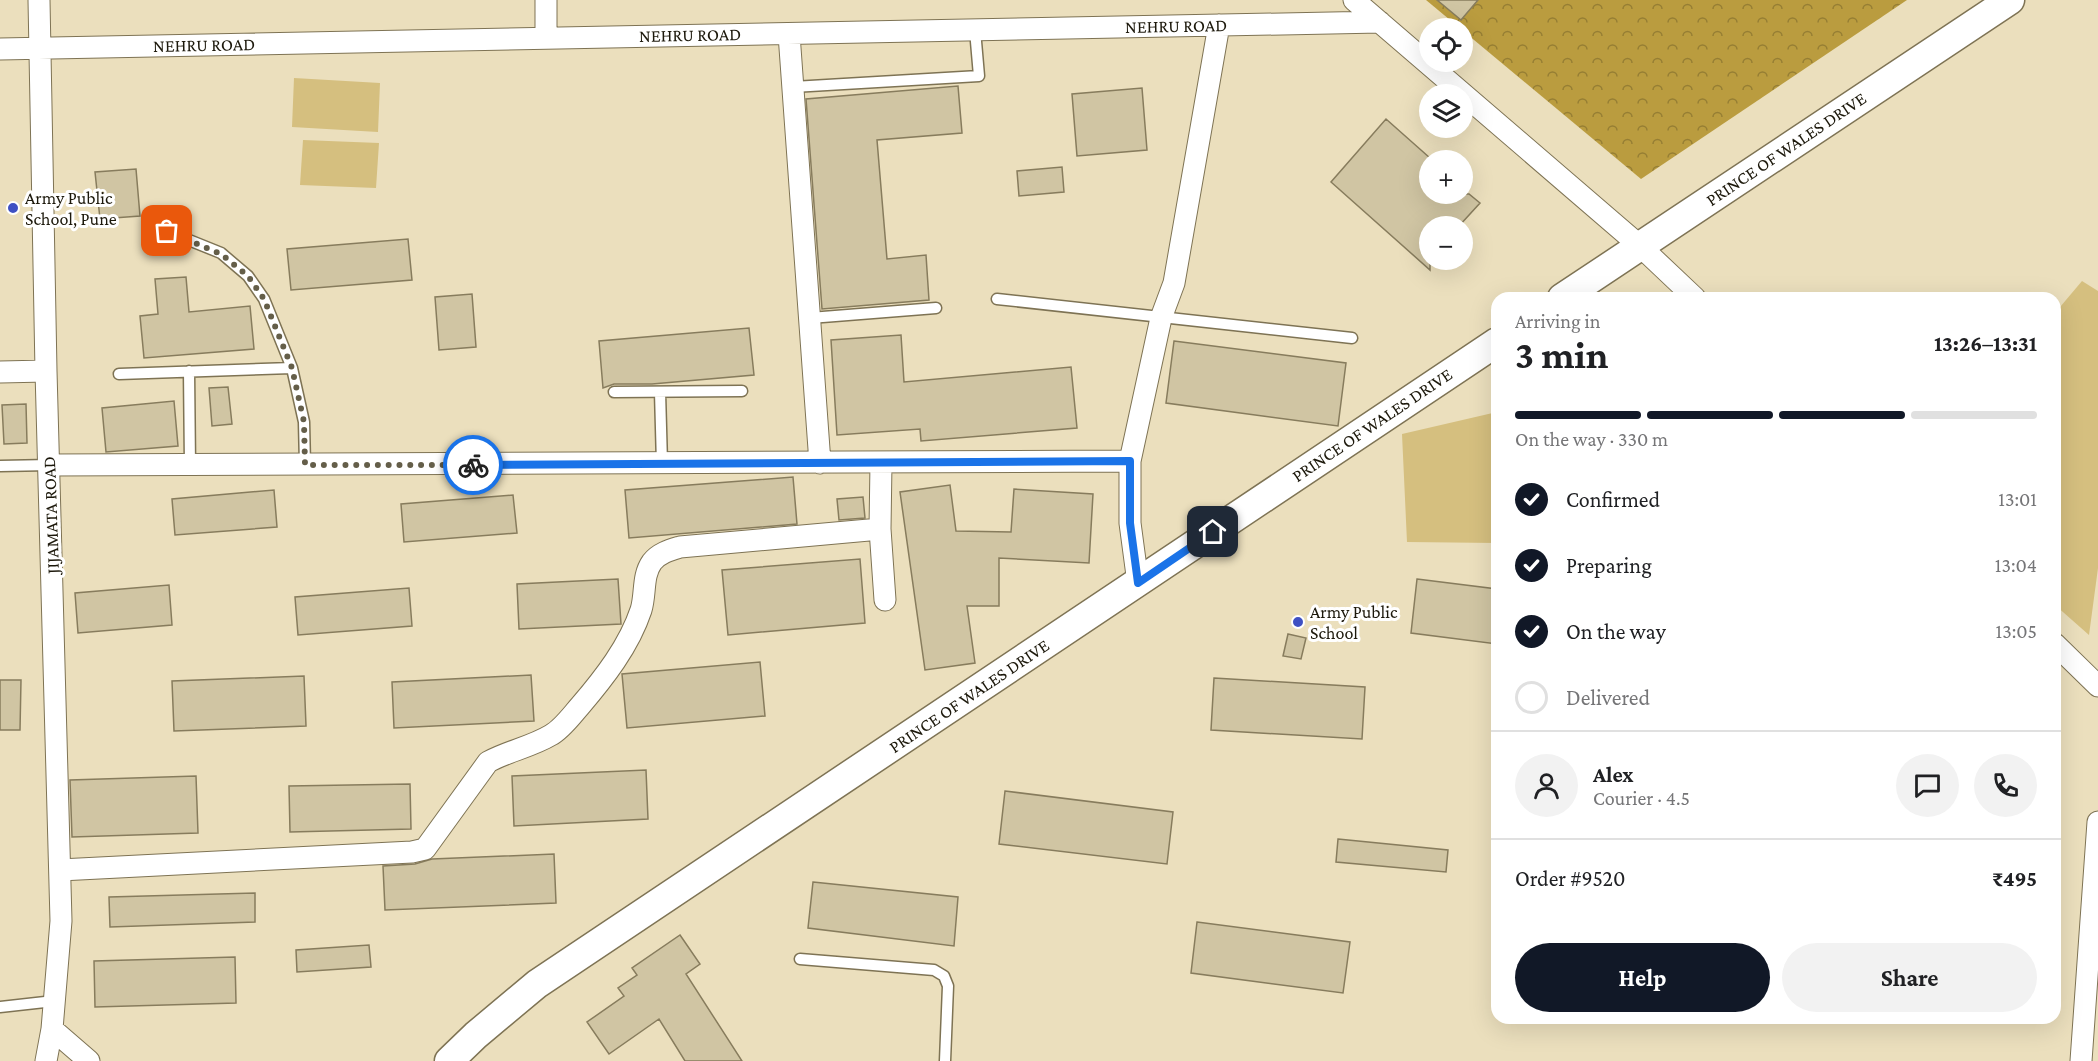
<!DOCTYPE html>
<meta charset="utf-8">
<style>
body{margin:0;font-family:"Crimson Pro",serif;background:#f2f2f2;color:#202124;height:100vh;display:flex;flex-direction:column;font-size:22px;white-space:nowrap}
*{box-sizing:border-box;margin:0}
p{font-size:20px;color:#757577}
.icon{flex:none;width:33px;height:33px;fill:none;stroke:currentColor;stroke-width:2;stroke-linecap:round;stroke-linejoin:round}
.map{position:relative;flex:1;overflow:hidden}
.panel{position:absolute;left:1491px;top:292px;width:570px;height:732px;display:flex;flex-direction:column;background:#fff;border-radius:18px;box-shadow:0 6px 24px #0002}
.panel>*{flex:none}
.fabs{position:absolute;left:1419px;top:18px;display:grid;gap:12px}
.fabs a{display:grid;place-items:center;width:54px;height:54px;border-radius:50%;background:#fff;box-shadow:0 6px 24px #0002;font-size:30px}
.pin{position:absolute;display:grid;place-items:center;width:51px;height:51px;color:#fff;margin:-26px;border-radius:12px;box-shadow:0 3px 9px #0006}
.courier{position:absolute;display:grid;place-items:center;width:60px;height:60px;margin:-30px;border:4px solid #1a73e8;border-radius:50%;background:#fff;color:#222;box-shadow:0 2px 8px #0007}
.headline em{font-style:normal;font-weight:700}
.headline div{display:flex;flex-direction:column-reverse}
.headline{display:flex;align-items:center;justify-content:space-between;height:102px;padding:0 24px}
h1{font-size:39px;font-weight:700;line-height:45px}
.bar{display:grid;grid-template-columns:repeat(4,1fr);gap:9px 6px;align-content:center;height:72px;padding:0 24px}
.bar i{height:8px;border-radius:4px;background:#e0e0e0}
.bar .selected{background:#111827}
.bar p{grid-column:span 4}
.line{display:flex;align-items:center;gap:15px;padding:0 24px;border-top:2px solid #e0e0e0}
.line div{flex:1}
.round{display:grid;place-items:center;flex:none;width:63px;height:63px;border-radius:32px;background:#f2f2f2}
ol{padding:0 24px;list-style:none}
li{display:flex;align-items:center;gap:18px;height:66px}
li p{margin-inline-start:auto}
li .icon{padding:6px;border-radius:50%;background:#111827;color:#fff;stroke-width:4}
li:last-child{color:#757577}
li i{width:33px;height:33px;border:3px solid #e0e0e0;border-radius:50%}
.primary-button{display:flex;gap:12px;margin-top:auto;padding:12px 24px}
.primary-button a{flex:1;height:69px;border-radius:36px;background:#111827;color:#fff;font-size:24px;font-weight:700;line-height:69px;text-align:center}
.primary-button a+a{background:#f2f2f2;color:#202124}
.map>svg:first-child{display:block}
.forest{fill:url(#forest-crowns)}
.green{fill:#d5bf7f}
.building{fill:#d0c5a3;stroke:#877c5d;stroke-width:1.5}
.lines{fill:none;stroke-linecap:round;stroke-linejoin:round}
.lane-casing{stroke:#7e7354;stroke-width:13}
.street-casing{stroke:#7e7354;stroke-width:23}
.secondary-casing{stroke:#7e7354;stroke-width:31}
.lane{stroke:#fff;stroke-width:10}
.street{stroke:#fff;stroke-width:21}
.secondary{stroke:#fff;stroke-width:28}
.done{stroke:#645e49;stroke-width:6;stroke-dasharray:0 10.8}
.route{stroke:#1a73e8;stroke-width:8}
.poi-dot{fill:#3e50c3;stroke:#fff;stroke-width:2}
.labels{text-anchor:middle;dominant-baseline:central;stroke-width:6;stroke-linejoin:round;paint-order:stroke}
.street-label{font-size:18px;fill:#1c180b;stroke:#fff}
.poi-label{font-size:18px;fill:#1c180b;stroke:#fff;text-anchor:start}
</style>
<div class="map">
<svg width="2098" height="1061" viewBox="0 0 2098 1061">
<defs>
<pattern id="forest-crowns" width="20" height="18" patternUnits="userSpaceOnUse" patternTransform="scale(1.5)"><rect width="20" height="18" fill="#ba9c3f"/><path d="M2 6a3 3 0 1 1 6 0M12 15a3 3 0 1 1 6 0" fill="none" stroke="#967e33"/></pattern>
</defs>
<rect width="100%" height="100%" fill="#ebdfbd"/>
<path class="forest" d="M1426,0h481l-266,179z"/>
<path class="green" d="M294,78l86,5 -2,49 -86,-5z
M303,140l76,3 -3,45 -76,-3z
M2082,281l16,10v277l-9,67 -34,-30v-292z
M1497,412v131l-90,-1 -5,-108z"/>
<path class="building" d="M1437,0h41l-17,20z
M958,86l4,47 -85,7 10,119 39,-4 3,45 -107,9 -16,-210z
M1142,88l5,62 -70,6 -5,-62z
M1386,119l44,39v36h39l11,9 -21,23h-29v44l-99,-88z
M1062,167l2,25 -45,4 -2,-25z
M136,169l4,47 -40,3 -5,-47z
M408,239l4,41 -121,10 -4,-41z
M186,277l3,35 61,-6 4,43 -110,9 -4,-42 18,-2 -3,-35z
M472,294l4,53 -37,3 -4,-53z
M749,328l5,47 -102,9h-38l-11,4 -4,-47z
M901,335l3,47 167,-15 6,61 -156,13 -1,-12 -83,6 -6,-95z
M1174,341l172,22 -8,63 -172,-23z
M228,387l4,37 -20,2 -3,-38z
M174,401l4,45 -72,6 -4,-44z
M26,404l1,39 -23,1 -2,-39z
M793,477l4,47 -168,14 -4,-48z
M950,485l6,46 55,1 3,-43 79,5 -4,69 -90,-5v48h-32l8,57 -50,7 -25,-178z
M274,490l3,37 -102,8 -3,-36z
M513,495l4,38 -113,9 -3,-38z
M863,497l2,21 -26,2 -2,-21z
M860,559l5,64 -137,12 -6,-65z
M618,579l3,45 -102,5 -2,-45z
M1417,579l80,10v55l-86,-11z
M169,585l3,40 -94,8 -3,-40z
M409,588l3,38 -114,9 -3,-38z
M1288,634l18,4 -5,21 -18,-3z
M760,662l5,54 -138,12 -5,-54z
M531,675l3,46 -140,7 -2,-46z
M304,676l2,50 -132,5 -2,-50z
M1214,678l151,9 -3,52 -151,-9z
M0,680h21l-1,50h-20z
M646,770l2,49 -134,7 -2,-50z
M196,776l2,57 -126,4 -2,-57z
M410,784l1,45 -121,3 -1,-46z
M1005,791l168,21 -6,52 -168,-20z
M1338,839l110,11 -2,22 -110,-10z
M554,854l2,49 -171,7 -2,-44 32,-2 17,-5z
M813,882l145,15 -4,49 -146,-18z
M255,893v29l-145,5 -1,-30z
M1197,922l153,20 -7,51 -152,-20z
M680,935l20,29 -14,10 56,87h-57l-26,-42 -50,35 -22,-32 37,-26 -6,-8 19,-13 -5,-7z
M369,945l2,22 -74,5 -1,-22z
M235,957l1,46 -141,4 -1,-46z"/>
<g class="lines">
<defs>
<path id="lane" d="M793,87l186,-11 -4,-46
M149,224l72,29 27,23 16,23 28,69 12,54 1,43
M997,299l355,39
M810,318l126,-10
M189,371l1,95
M119,374l173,-6
M614,392l128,-1
M660,392l2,72
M0,466l50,-1
M800,959l134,11 10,6 4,10 -3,75
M0,1007l54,-6"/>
<path id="street" d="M39,0l7,371 15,550 -9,108 -6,32
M546,0v38
M1354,0l286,246 55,52
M789,34l31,429
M0,49l1380,-27
M0,372l46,-1
M881,463l-1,66 5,71
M50,465l1080,-4
M1138,583l-8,-60v-62l31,-143 13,-35 45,-258
M2055,644l43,42
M60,870l352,-18 13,-3 63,-87c20,-11 43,-15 63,-27 11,-6 21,-20 29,-29 24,-28 49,-60 61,-96 5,-16 1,-34 11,-48 7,-9 18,-12 28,-15l200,-18
M52,1029l37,32
M2081,1061l17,-239"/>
<path id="secondary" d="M1562,298l448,-298
M449,1061l27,-26 61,-51 960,-642"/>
</defs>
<use href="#lane" class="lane-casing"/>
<use href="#street" class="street-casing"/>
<use href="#secondary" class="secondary-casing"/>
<use href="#lane" class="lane"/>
<use href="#street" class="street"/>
<use href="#secondary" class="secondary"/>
</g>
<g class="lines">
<path class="done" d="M167,231l54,23 27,22 16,23 28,69 12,54 1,43h168"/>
<path class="route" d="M473,465l657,-4v62l8,60 75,-51"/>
</g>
<g class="poi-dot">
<circle cx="13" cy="208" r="6"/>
<circle cx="1298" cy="622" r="6"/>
</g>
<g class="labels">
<g class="street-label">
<text transform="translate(1176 26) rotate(-1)">NEHRU ROAD</text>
<text transform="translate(690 35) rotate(-1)">NEHRU ROAD</text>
<text transform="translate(204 45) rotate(-1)">NEHRU ROAD</text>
<text transform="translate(1786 149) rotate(-34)">PRINCE OF WALES DRIVE</text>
<text transform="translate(1372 425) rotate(-34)">PRINCE OF WALES DRIVE</text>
<text transform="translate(51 515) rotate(-92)">JIJAMATA ROAD</text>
<text transform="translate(969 696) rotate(-34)">PRINCE OF WALES DRIVE</text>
</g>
<g class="poi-label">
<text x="25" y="198">Army Public<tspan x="25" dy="21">School, Pune</tspan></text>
<text x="1310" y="612">Army Public<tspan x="1310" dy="21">School</tspan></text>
</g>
</g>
</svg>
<div class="fabs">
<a><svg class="icon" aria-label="locate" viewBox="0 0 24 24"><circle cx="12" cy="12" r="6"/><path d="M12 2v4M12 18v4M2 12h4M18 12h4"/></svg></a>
<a><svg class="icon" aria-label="layers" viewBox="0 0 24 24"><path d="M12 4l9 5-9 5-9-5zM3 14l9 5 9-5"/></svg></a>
<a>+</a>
<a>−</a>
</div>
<div class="pin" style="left:167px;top:231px;background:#ea580c"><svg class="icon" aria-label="bag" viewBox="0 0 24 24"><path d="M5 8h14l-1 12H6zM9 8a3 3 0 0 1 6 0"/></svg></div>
<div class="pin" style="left:1213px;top:532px;background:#1f2937"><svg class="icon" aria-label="home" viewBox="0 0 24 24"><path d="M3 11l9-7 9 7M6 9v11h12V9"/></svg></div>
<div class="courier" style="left:473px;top:465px"><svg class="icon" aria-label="bike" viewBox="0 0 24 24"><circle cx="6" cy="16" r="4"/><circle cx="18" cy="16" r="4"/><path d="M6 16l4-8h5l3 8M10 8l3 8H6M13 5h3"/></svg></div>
<section class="panel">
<div class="headline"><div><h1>3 min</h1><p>Arriving in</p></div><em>13:26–13:31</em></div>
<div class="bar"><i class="selected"></i><i class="selected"></i><i class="selected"></i><i></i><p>On the way · 330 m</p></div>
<ol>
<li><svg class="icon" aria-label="check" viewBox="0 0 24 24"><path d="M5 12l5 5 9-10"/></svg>Confirmed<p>13:01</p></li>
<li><svg class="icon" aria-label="check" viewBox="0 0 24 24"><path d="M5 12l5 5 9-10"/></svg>Preparing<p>13:04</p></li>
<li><svg class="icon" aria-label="check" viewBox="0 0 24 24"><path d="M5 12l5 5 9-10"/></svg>On the way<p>13:05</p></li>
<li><i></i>Delivered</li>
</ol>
<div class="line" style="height:108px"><a class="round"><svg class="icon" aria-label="person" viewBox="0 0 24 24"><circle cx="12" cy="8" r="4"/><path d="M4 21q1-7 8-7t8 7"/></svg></a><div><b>Alex</b><p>Courier · 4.5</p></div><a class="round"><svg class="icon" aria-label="chat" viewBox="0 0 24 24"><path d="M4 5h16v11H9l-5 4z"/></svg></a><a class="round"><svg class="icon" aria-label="phone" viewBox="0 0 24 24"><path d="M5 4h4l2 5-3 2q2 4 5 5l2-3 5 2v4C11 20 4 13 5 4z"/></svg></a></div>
<div class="line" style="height:78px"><div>Order #9520</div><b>₹495</b></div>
<div class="primary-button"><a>Help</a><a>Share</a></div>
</section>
</div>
